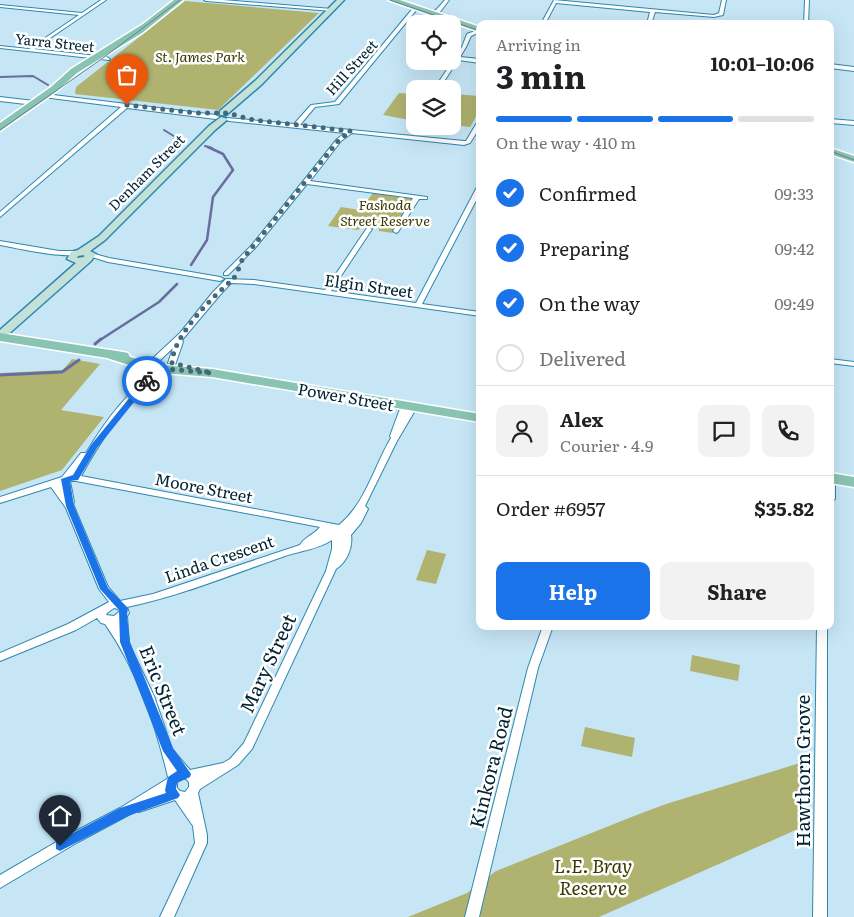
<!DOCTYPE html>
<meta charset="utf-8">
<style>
body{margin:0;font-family:Literata,serif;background:#f2f2f2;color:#202124;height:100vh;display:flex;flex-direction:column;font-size:19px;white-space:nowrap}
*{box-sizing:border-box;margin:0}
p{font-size:16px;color:#757577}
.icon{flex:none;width:28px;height:28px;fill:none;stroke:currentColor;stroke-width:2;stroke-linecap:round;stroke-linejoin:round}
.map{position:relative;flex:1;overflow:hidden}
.drawer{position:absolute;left:476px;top:20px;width:358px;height:610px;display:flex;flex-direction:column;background:#fff;border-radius:10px;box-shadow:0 5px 20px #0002}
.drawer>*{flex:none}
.fabs{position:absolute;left:406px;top:15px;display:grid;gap:10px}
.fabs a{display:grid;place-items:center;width:55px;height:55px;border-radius:10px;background:#fff;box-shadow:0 5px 20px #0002;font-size:25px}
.pin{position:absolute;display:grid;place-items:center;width:42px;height:42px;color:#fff;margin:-51px -21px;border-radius:50% 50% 50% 0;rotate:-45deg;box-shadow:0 0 5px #0007}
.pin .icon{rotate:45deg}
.courier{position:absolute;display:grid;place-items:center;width:50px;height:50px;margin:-25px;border:4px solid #1a73e8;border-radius:50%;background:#fff;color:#222;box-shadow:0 1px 6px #0007}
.headline em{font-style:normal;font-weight:700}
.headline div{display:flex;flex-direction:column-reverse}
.headline{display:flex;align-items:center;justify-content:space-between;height:85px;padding:0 20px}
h1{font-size:32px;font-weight:700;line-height:38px}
.bar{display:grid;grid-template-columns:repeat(4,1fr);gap:8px 5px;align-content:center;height:60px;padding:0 20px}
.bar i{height:6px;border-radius:4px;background:#e0e0e0}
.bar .on{background:#1a73e8}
.bar p{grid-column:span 4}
.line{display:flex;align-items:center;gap:12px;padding:0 20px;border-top:1px solid #e0e0e0}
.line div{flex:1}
.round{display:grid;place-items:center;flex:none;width:52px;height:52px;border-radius:10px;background:#f2f2f2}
ol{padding:0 20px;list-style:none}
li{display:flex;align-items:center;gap:15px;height:55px}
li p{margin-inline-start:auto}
li .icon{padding:5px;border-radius:50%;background:#1a73e8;color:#fff;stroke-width:4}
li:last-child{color:#757577}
li i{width:28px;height:28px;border:2px solid #e0e0e0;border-radius:50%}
.primary-button{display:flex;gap:10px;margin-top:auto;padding:10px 20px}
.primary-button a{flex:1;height:58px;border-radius:10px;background:#1a73e8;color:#fff;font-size:20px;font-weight:700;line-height:58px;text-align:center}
.primary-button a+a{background:#f2f2f2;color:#202124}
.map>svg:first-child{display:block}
.green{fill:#b0b36f}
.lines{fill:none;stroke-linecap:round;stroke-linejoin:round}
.stream-far2{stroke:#696d9e;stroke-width:2}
.stream-far1{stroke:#696d9e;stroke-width:2.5}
.stream{stroke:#696d9e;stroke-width:3}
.street-casing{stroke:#2f87ad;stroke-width:2}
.secondary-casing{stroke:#2f87ad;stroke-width:3}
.primary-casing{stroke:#fff;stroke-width:3}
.street{fill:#fff;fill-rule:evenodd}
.secondary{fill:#c4e1d9;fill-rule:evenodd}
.primary{fill:#89c4b2;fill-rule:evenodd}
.tram{stroke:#618393;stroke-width:1}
.route{fill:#1a73e8}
.done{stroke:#456777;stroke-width:5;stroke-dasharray:0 9}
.labels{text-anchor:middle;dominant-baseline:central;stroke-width:5;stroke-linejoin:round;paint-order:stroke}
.far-street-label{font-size:14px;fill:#002332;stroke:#fff}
.far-park-label{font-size:14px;font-style:italic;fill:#393900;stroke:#fff}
.street-label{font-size:16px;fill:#002332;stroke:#fff}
.near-street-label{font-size:19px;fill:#002332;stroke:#fff}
.near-park-label{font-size:19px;font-style:italic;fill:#393900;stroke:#fff}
</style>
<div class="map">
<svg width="854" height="917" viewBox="0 0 854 917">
<rect width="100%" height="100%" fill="#c6e6f6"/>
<path class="green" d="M185,1l134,12 -101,97 -143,-16 1,-7z
M415,92v29l-32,-6 16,-22 14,1z
M453,94l27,2v14l-10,17 -17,-2z
M373,193l41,5 -21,35 -14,-2 -1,-4 -14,-1 -6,4 -30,-4 13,-19 19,3z
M72,359l28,5 -39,46 43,7 -42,53 -62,21v-118l63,-3z
M427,550l19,4 -10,30 -20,-4z
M692,655l48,10 -2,16 -48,-10z
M585,727l50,11 -3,19 -51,-11z
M800,763l-2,66 -199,88h-191l59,-24 29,-22 138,-55 32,-12z"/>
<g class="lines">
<path class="stream-far2" d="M0,77l33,-1 15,9
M164,130l21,13
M205,146l7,2"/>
<path class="stream-far1" d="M191,265l16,-25 6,-43 20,-27 -10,-16 -15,-7
M100,340l59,-38 18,-18"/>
<path class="stream" d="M95,344l6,-5
M0,375l62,-3 17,-12"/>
<defs>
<path id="street" d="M101,0h5l-72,49 73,8 3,2 -1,1 -109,-12v-2l29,3 50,-34 -79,-8v-2l82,8z
M204,0h19l109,9 2,1 -2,1 -126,-10z
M445,0h4l-9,12 -10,3v-2l6,-3z
M554,0l160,15 5,-2 3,-13h4l-3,15 -9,2 -59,-5 -4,12h-4l3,-12 -94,-9 -11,21h-4z
M805,0h4l-1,24h-4z
M414,7l4,1 -79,96 -24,3 -15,18 164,16h2l12,-20 2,-1v7l-10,16 -6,2 -112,-12 -11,8 -31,40 117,16v2h-8l-21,33 -2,1 -3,-2 20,-33 -106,-14 -52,64 -27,27h-4v-2l27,-27 86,-107 8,-6 -116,-12 -2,-1v-2l67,6 17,-19 24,-3z
M480,29v3l-9,4 -5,11 -6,10 20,2v4l-22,-3 -19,29h-5l28,-42 5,-13z
M830,64l24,3v4l-24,-3z
M45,94l171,21 3,2 -3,2 -89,-11 -127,109v-5l121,-105 -78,-10 -1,-1z
M0,97l34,4 3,2 -3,2 -34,-4z
M830,119l24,2v4l-24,-2z
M480,185v8l-58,111 58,8v4l-226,-32 -23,-1 -12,13 -37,44 1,2 -8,23h-3l-4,-2 5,-15 -15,14h-6l-1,-2 29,-27 33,-41 13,-13 28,1 71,10 42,-62 2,-1 3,2 -41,62 85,12 61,-116z
M0,241l59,10h18l3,2c-11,7 -64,-5 -80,-8z
M91,253l18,5 111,19 4,2 -4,2 -112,-19 -19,-6 -1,-1z
M830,359l24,3v4l-24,-3z
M163,367h6l1,2c-8,8 -19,13 -28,21 -24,25 -44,55 -61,86l258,49c27,-22 35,-59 52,-87l-1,-2 11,-30 4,-3 3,1 1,3 4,-3 4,3 -20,34 -32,65 3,3 -7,14 -10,12c2,12 -4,27 -15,34l-84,180 -14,16 -38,24 -2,4 9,42v8l-33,74h-14l35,-74 -2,-17 -18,-26 -36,12 -3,-1 -58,31 -78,46v-13l70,-41 50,-26 47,-29 1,-2c-13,-55 -31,-107 -63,-153l-4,-1 -4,-5 -21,12 -76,31v-8l68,-29 41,-22 -10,-13 -33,-81 -15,-21 -51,16v-6l62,-20 19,-24h5c20,-33 44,-66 77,-86zM70,481h6l244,46c-5,7 -17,11 -20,18l-147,49 -33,7 -12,-14 -35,-83 1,-2zM332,540v9l-6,22 -82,172 -14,16 -7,4 -33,7 -18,-21 -18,-53 -25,-52 -2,-28 2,-3 -2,-6c54,-11 106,-33 158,-51 15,-5 34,-7 47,-16zM114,608l4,1 1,3 -5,4 -8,-1 1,-2zM181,778l5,1 3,3v5l-4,5 -5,-1 -3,-3v-6z
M830,475l4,1 1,2v21l-5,3z
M543,626h10l-15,42 -59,249h-14l63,-249z
M817,626h10v291h-14z"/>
<path id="secondary" d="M337,0h7l-83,85 -35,30h-6v-4l35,-30z
M221,117l7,2 -13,11 -110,110 -15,11 6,3 -5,7 -87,77 -4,1v-9l76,-67 -9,-4 4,-7 7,-2 21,-14 110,-110zM84,255v2l-7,1 1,-2z"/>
<path id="primary" d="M174,0h9l-41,33 -65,40 -20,18 -57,40v-8l51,-36 20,-18 72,-45z
M388,0h12l80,27v5z
M830,148l24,8v6l-24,-8z
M0,333l123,19 5,1 2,4 32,8 50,4 268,45v8l-268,-45 -50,-4 -30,-7 -25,-8 -107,-17z
M830,473l24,4v10l-24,-4z"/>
</defs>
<use href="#street" class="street-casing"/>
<use href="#secondary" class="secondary-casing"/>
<use href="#primary" class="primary-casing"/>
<use href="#street" class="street"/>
<use href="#secondary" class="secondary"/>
<use href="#primary" class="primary"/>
<path class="tram" d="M390,0l90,31
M0,130l103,-72 77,-58
M830,151l24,9"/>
</g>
<path class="route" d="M144,380l7,1 -54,67 -19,32 -8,1 4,25 34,82 20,20 -1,8 3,26 43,106 18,26 -1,3 -13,6 -1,6 4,6 -2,3 -50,18 -68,35 -4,-2v-7l64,-34 46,-15 -1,-3 3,-13 9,-6 -14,-20 -43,-109 -1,-32 -19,-21 -34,-83 -5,-27 12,-4 18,-30z"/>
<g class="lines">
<path class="done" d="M127,105l68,8h33l25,7 98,11 -12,9 -97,120c-2,5 -6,17 -10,20 -19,17 -59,55 -60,83l40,10 -46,-4 -19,12"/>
</g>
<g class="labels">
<g class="far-street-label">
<text transform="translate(55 42) rotate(6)">Yarra Street</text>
<text transform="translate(351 67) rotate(-48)">Hill Street</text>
<text transform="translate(146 172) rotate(-45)">Denham Street</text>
</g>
<g class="far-park-label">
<text x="200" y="56">St. James Park</text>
<text x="385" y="204">Fashoda<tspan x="385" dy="16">Street Reserve</tspan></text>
</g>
<g class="street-label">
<text transform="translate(369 285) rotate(8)">Elgin Street</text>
<text transform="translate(346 396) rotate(10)">Power Street</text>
<text transform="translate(204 487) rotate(11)">Moore Street</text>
<text transform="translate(219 558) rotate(-19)">Linda Crescent</text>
</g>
<g class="near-street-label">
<text transform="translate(267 663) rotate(-65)">Mary Street</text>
<text transform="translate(164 690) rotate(68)">Eric Street</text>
<text transform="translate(490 767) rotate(-76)">Kinkora Road</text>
<text transform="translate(802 771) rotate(-90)">Hawthorn Grove</text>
</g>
<g class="near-park-label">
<text x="593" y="865">L.E. Bray<tspan x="593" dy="22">Reserve</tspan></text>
</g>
</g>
</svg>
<div class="fabs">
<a><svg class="icon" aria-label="locate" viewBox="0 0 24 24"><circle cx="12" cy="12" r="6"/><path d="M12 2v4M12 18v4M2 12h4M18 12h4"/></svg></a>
<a><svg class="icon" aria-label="layers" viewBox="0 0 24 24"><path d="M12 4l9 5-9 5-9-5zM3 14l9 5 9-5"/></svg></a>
</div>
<div class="pin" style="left:127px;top:105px;background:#ea580c"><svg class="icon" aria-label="bag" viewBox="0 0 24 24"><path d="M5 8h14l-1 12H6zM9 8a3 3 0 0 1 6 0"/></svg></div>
<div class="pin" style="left:60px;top:846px;background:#1f2937"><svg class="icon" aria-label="home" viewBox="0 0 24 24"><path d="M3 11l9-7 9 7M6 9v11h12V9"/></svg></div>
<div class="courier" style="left:147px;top:381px"><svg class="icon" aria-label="bike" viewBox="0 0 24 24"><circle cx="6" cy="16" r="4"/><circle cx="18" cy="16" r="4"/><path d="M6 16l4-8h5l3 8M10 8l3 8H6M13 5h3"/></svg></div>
<section class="drawer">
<div class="headline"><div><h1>3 min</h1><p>Arriving in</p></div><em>10:01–10:06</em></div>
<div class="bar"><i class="on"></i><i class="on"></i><i class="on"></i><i></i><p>On the way · 410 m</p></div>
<ol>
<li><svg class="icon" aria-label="check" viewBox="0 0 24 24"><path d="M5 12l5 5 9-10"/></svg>Confirmed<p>09:33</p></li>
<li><svg class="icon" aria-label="check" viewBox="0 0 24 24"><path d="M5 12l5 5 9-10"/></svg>Preparing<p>09:42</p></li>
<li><svg class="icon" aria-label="check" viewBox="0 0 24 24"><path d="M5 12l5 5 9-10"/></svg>On the way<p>09:49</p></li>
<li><i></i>Delivered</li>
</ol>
<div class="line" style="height:90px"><a class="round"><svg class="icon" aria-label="person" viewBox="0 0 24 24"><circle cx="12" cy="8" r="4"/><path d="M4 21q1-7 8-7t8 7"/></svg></a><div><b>Alex</b><p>Courier · 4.9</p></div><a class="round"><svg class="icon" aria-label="chat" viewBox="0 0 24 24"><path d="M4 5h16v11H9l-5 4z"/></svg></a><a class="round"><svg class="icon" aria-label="phone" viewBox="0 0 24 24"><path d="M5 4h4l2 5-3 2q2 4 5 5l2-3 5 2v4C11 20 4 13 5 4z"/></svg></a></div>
<div class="line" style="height:65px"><div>Order #6957</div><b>$35.82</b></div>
<div class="primary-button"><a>Help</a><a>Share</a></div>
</section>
</div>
